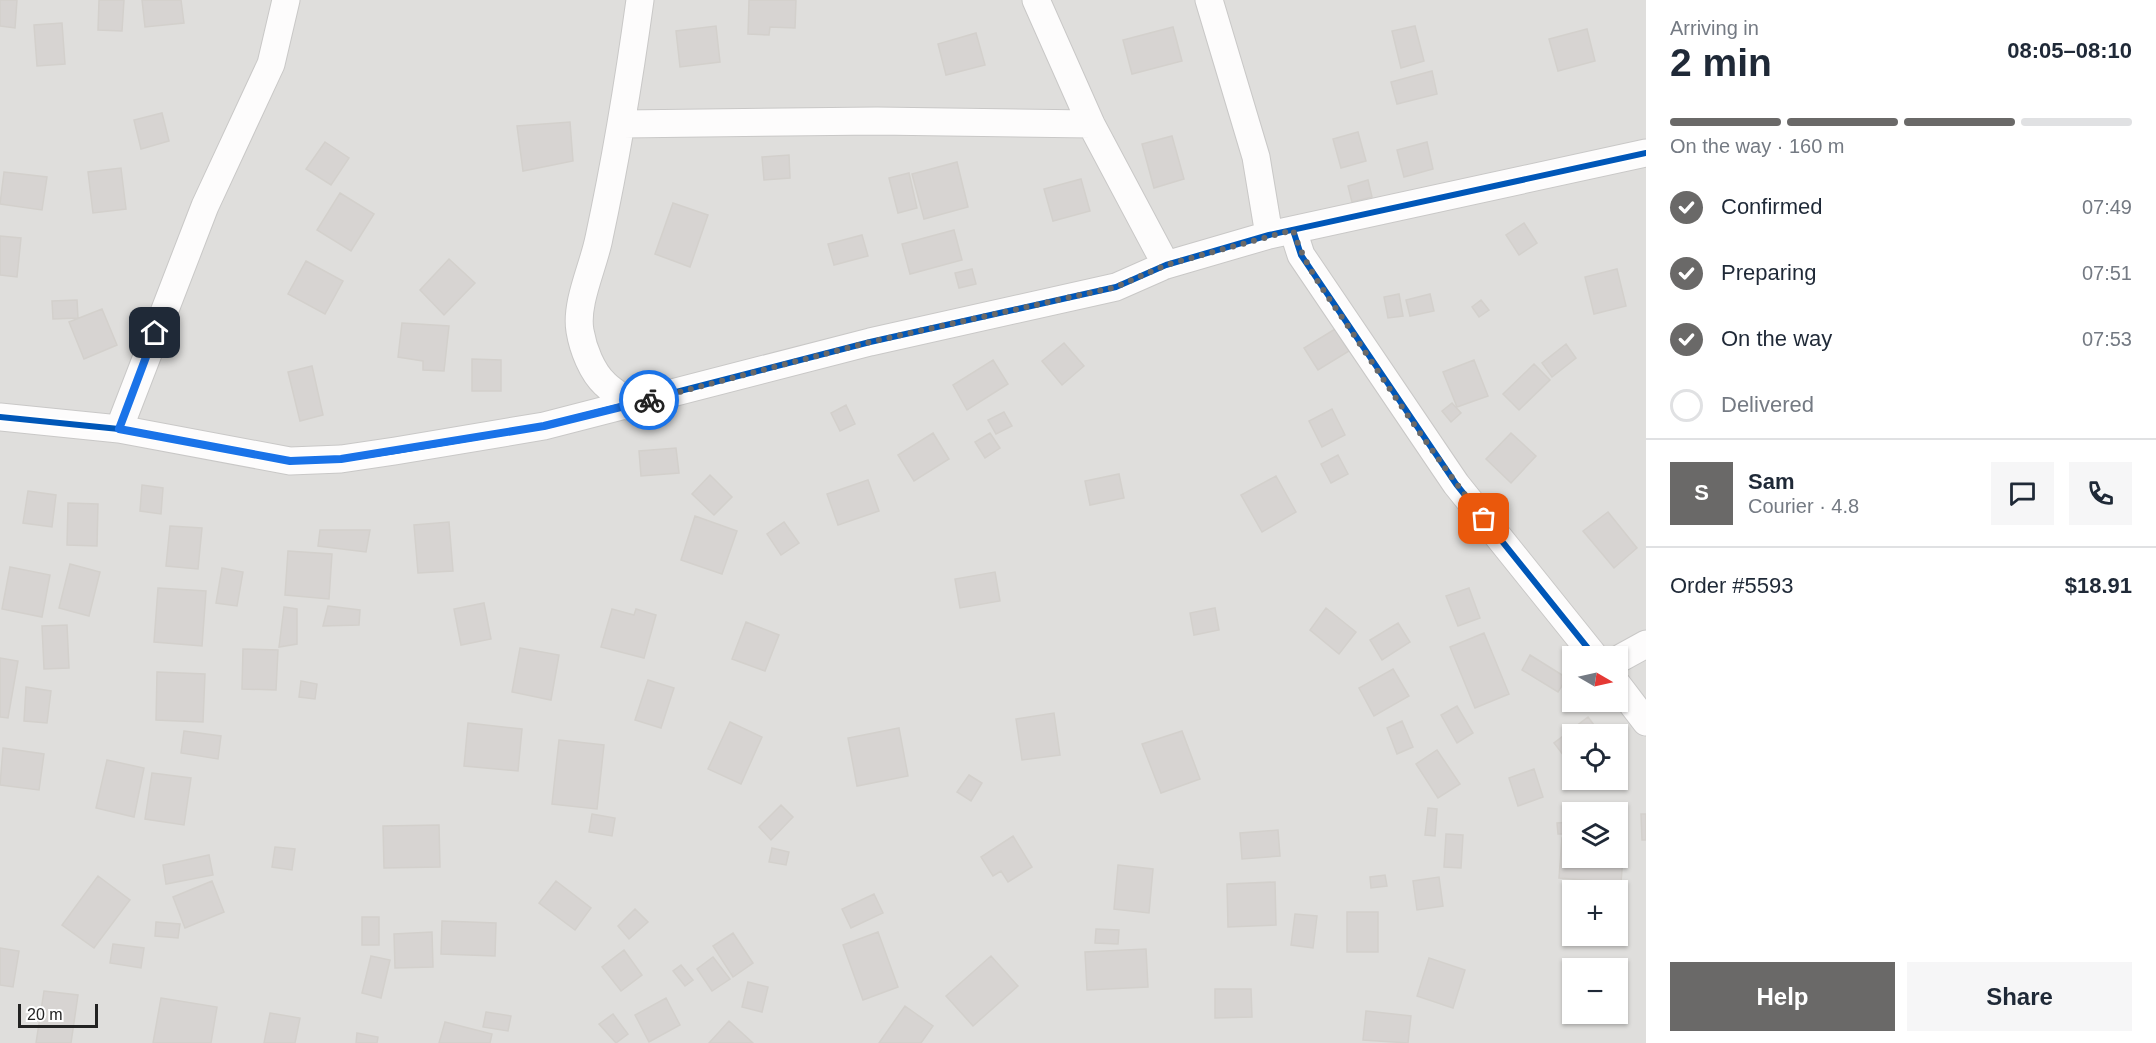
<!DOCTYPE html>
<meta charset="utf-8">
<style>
body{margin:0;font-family:Arial,sans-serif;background:#f6f6f7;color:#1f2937;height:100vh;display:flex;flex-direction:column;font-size:22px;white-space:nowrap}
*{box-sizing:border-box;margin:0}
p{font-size:20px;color:#747a83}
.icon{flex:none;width:33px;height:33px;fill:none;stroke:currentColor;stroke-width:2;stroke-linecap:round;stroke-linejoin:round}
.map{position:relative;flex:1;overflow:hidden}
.drawer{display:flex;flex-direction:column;background:#fff;width:510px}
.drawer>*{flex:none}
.needle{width:39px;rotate:99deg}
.tools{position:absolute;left:1562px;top:646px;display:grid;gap:12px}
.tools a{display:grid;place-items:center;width:66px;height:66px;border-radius:0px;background:#fff;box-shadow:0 2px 4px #0004;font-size:30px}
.scale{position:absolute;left:18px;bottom:15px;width:80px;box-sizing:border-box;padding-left:6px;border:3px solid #222;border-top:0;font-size:16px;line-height:21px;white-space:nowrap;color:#222;-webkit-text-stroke:4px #fff;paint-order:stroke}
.pin{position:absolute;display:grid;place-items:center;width:51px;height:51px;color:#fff;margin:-26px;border-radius:12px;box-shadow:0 3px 9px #0006}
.courier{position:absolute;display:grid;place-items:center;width:60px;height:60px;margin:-30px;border:4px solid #1a73e8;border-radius:50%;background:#fff;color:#222;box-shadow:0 2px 8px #0007}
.headline em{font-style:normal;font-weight:700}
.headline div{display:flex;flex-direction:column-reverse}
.headline{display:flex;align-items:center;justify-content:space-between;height:102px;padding:0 24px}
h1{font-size:39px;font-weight:700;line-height:45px}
.bar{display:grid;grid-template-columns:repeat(4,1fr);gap:9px 6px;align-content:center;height:72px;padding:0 24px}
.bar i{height:8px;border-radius:4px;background:#e0e1e3}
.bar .on{background:#6a6968}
.bar p{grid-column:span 4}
.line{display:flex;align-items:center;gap:15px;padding:0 24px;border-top:2px solid #e0e1e3}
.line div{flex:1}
.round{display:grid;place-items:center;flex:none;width:63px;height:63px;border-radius:0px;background:#f6f6f7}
ol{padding:0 24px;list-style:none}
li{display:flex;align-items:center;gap:18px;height:66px}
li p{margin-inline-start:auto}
li .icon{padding:6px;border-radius:50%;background:#6a6968;color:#fff;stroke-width:4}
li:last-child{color:#747a83}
li i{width:33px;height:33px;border:3px solid #e0e1e3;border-radius:50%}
.cta{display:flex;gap:12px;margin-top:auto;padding:12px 24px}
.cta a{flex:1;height:69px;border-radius:0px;background:#6a6968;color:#fff;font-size:24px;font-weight:700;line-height:69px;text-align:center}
.cta a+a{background:#f6f6f7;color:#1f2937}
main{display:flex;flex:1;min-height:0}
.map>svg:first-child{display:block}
.residential{fill:#dfdedc;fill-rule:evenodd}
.building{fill:#d7d4d2;stroke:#d3d0cc;stroke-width:1.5}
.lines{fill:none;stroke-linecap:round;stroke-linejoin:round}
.minor-casing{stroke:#c9c8c7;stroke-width:29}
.minor{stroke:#fdfcfc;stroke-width:27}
.cycleway-casing{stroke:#fff;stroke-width:10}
.cycleway{stroke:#0057b8;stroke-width:6}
.done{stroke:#6a6968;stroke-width:6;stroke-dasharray:0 10.8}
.route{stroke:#1a73e8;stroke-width:8}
</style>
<main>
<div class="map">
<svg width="1646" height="1043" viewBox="0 0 1646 1043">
<rect width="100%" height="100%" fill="#f0eeeb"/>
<path class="residential" d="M0,0h1646v1043h-1646zM1572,657h45v45h-45zM1572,735h45v45h-45zM1572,813h45v45h-45zM1572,891h45v45h-45zM1572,969h45v45h-45z"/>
<path class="building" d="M0,0h17l-2,28 -15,-2z
M99,0h25l-2,31 -24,-1z
M142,0h39l3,23 -39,4z
M749,0h47l-1,28 -25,-1 -1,8 -21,-1z
M62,23l3,41 -28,2 -3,-41z
M716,26l4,36 -40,5 -4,-36z
M1415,26l9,35 -23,7 -9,-37z
M1173,27l9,34 -50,13 -9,-34z
M1587,29l8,32 -37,10 -9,-32z
M976,33l9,32 -39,10 -8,-31z
M1432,71l5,23 -40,10 -6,-22z
M162,113l7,28 -28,8 -7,-29z
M570,122l3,39 -50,10 -6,-45z
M1358,132l8,29 -25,7 -8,-29z
M1172,136l12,43 -30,9 -12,-44z
M325,142l24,16 -18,27 -25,-16z
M1427,142l6,27 -29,8 -7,-27z
M789,155l1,23 -26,2 -2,-23z
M957,162l11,45 -44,12 -12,-45z
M121,168l5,41 -33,4 -5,-41z
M4,172l43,5 -5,33 -42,-6z
M909,173l8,35 -19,5 -9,-35z
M1081,179l9,32 -37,10 -9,-32z
M1368,180l4,17 -20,5 -4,-16z
M340,193l34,21 -23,37 -34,-21z
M673,203l35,12 -18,52 -35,-13z
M1524,223l13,20 -18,12 -13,-20z
M954,230l8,30 -52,14 -8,-30z
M862,235l6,21 -34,9 -6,-21z
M0,236l21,2 -4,39 -17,-2z
M449,259l26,24 -31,32 -24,-25z
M306,261l37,20 -18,33 -37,-20z
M972,269l4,15 -17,4 -4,-15z
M1617,269l9,37 -32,8 -9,-37z
M1399,294l4,22 -15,2 -4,-21z
M1430,294l4,17 -24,5 -4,-16z
M77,300l1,18 -25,1 -1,-18z
M1481,300l8,10 -10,7 -7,-10z
M102,309l15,36 -33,14 -15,-37z
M402,323l47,3 -5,45 -21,-1v-9l-25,-4z
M1335,329l14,22 -31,19 -14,-22z
M1064,343l20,23 -22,19 -20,-24z
M1566,344l10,14 -24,19 -10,-14z
M472,359l29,1v31h-29z
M993,360l15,24 -41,26 -14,-25z
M1474,360l14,36 -31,11 -14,-35z
M1534,364l16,16 -31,30 -16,-16z
M312,366l11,49 -23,6 -12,-49z
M1452,403l9,10 -10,9 -9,-11z
M846,405l9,19 -15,7 -9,-18z
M1332,409l13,26 -23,12 -13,-26z
M1004,412l8,14 -16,8 -8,-14z
M933,433l16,26 -35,22 -16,-26z
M990,433l10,15 -15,10 -10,-16z
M1511,433l25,23 -25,27 -25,-24z
M676,448l3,25 -38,3 -2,-25z
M1338,455l10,19 -17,9 -10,-19z
M1119,474l5,24 -34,7 -5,-24z
M710,475l22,22 -18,18 -22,-21z
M1276,476l20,36 -34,20 -21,-37z
M868,480l11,31 -41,14 -11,-31z
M142,485l21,3 -2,26 -21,-3z
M28,491l28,4 -4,32 -29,-4z
M68,503l30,1 -1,42 -30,-1z
M1608,512l29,36 -23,20 -31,-37z
M695,516l42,15 -15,43 -41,-14z
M449,522l4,49 -35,2 -4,-48z
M784,522l15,21 -18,12 -14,-21z
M170,526l32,2 -4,41 -32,-3z
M320,530h50l-4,22 -48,-6z
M288,551l44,3 -3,45 -44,-4z
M70,564l30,8 -11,44 -30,-8z
M10,567l40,8 -8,42 -40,-8z
M222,568l21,4 -6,34 -21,-3z
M995,572l5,29 -40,7 -5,-29z
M158,588l48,3 -4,55 -48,-4z
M1469,588l11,30 -22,8 -12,-30z
M484,603l7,36 -30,6 -7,-36z
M328,606l32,4 -1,15 -36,1z
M284,607l13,2v35l-18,3z
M1215,608l4,22 -25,5 -4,-22z
M1326,608l30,24 -17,22 -29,-24z
M612,609l22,6 2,-6 20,6 -12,43 -43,-11z
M746,622l33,13 -14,36 -33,-12z
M1398,623l12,19 -28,18 -12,-20z
M67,625l2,43 -25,1 -2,-43z
M1484,633l25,61 -34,14 -25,-61z
M520,648l39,7 -8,45 -39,-8z
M243,649l35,1 -2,40 -34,-1z
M1530,655l37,23 -9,14 -36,-22z
M0,658l18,3 -10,57 -8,-1z
M1393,669l16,27 -35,20 -15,-28z
M157,672l48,2 -2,48 -47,-2z
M648,680l26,8 -13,40 -26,-8z
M301,681l16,3 -2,15 -16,-2z
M26,687l25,4 -4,32 -23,-2z
M1457,706l16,27 -16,10 -16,-28z
M1054,713l6,42 -38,5 -6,-41z
M1588,717l12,16 -28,2v21l-5,4 -13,-17z
M1402,721l11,26 -16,7 -10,-26z
M730,722l32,15 -21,47 -33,-15z
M468,723l54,6 -4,42 -54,-5z
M899,728l9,48 -51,10 -9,-48z
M184,731l37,5 -3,23 -37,-6z
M1182,731l18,48 -39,14 -19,-49z
M559,740l45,5 -7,64 -45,-5z
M3,748l41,6 -5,36 -39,-5z
M1437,750l23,34 -22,14 -22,-34z
M107,760l37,8 -10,49 -38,-9z
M1534,769l9,28 -25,9 -9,-28z
M152,773l39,5 -7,47 -39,-6z
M969,775l13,8 -11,18 -14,-9z
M781,805l12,12 -22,23 -12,-13z
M1428,808l9,1 -2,27 -10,-1z
M592,814l23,4 -3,18 -23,-4z
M1641,814h5v26h-4z
M1572,822v12h-14l-1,-11z
M439,825l1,42 -56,1 -1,-42z
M1278,830l2,26 -38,3 -2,-26z
M1446,834l17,1 -2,33 -17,-1z
M1013,836l19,31 -24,15 -7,-11 -8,5 -12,-19z
M1562,838l10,1v19h45v-15l7,1 -3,39 -62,-5z
M275,847l20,2 -3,21 -20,-3z
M772,848l17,4 -3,13 -17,-3z
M209,855l4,20 -47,9 -3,-19z
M1118,865l35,4 -4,44 -35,-4z
M1385,875l2,11 -16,2 -1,-11z
M98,876l32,24 -36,48 -32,-23z
M1439,877l4,29 -26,4 -4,-29z
M212,881l12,31 -39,16 -12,-31z
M556,881l35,27 -16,22 -36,-27z
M1275,882l1,43 -48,2 -1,-43z
M874,894l9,19 -32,15 -9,-19z
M635,909l13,13 -19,17 -11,-13z
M1347,912h31v40h-31z
M1295,914l22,2 -4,32 -22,-3z
M362,917h17v28h-17z
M442,921l54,2 -1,33 -54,-2z
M156,922l24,2 -2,14 -23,-2z
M1096,929l23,1 -1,14 -23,-1z
M432,932l1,35 -38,1 -1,-34z
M878,932l20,55 -35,13 -20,-55z
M733,933l20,30 -20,14 -20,-31z
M113,944l31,4 -3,20 -31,-5z
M0,948l19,3 -6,36 -13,-2z
M1146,949l2,38 -61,3 -2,-38z
M624,950l18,25 -21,16 -19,-24z
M371,956l19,4 -9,38 -19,-5z
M991,956l27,30 -45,40 -27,-30z
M713,957l17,22 -18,12 -15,-22z
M1429,958l36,12 -12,38 -36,-12z
M681,965l12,15 -8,6 -12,-15z
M748,982l20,5 -6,25 -20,-5z
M1215,989h36l1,28 -37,1z
M44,991l34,4 -7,48h-35z
M161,998l56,9 -6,36h-58z
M666,998l14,27 -31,17 -14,-27z
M905,1006l28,20 -12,17h-42z
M1366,1011l45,5 -3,27 -45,-3z
M486,1012l25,4 -3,15 -25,-4z
M270,1013l30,5 -5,25h-31z
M613,1014l15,20 -12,9 -17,-19z
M729,1021l24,22h-44z
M445,1022l47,12 -2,9h-51z
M357,1033l21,4 -1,6h-21z"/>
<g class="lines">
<defs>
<path id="minor" d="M1036,0l55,124 75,141
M1209,0l47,157 13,78
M623,124l254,-3 214,3
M1293,230l8,25 155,229 139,173
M627,406c-6,-12 -13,-13 -22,-22 -13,-12 -22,-35 -25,-53 -5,-28 14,-66 19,-93 17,-79 30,-158 41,-238
M0,417l119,12 171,32 51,-2 54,-8 149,-25 326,-84 246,-55 50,-22 103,-30 377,-82
M119,429l86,-223 66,-142 15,-64
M1617,660l29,-16
M1617,684l29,38"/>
</defs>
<use href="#minor" class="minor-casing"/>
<use href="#minor" class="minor"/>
<defs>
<path id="cycleway" d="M1293,230l8,25 155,229 139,173
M0,417l119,12 171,32 51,-2 54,-8 149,-25 326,-84 246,-55 50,-22 103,-30 377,-82"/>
</defs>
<use href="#cycleway" class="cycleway-casing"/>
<use href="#cycleway" class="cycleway"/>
</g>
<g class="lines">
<path class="done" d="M649,400l221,-58 246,-55 50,-22 127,-35c12,38 37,69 59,102 42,64 84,127 132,187"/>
<path class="route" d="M155,333l-36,96 171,32 51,-2 203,-33 105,-26"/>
</g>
</svg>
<div class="tools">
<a><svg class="needle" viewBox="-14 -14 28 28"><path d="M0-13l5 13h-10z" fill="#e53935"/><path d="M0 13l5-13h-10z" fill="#747a83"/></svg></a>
<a><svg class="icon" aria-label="locate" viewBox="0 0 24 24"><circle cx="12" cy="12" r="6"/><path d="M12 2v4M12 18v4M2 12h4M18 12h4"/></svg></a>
<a><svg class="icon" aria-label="layers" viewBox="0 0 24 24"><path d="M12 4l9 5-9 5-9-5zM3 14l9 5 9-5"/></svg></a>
<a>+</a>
<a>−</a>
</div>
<div class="scale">20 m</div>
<div class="pin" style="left:1484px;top:519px;background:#ea580c"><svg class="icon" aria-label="bag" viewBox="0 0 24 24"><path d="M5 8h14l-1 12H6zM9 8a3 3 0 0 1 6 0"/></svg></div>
<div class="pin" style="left:155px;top:333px;background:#1f2937"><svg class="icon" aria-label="home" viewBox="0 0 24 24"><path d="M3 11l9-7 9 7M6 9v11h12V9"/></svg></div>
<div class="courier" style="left:649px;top:400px"><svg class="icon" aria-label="bike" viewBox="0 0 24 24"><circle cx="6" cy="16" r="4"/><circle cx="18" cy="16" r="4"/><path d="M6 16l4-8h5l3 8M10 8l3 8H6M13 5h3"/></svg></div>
</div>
<section class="drawer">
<div class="headline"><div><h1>2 min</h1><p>Arriving in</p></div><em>08:05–08:10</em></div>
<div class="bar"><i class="on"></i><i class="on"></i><i class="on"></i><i></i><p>On the way · 160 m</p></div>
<ol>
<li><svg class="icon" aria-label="check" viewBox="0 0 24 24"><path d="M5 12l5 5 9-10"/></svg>Confirmed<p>07:49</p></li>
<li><svg class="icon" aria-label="check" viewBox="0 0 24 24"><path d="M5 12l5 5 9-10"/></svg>Preparing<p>07:51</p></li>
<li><svg class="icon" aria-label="check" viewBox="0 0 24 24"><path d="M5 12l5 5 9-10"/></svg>On the way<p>07:53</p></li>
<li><i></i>Delivered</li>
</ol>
<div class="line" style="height:108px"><b class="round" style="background:#6a6968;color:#fff">S</b><div><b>Sam</b><p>Courier · 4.8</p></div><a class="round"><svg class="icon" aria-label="chat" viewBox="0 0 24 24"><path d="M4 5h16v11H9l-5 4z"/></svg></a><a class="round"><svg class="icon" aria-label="phone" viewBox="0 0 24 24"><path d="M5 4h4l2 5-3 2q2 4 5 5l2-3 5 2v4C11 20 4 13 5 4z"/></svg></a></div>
<div class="line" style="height:78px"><div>Order #5593</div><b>$18.91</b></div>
<div class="cta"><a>Help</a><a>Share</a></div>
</section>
</main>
